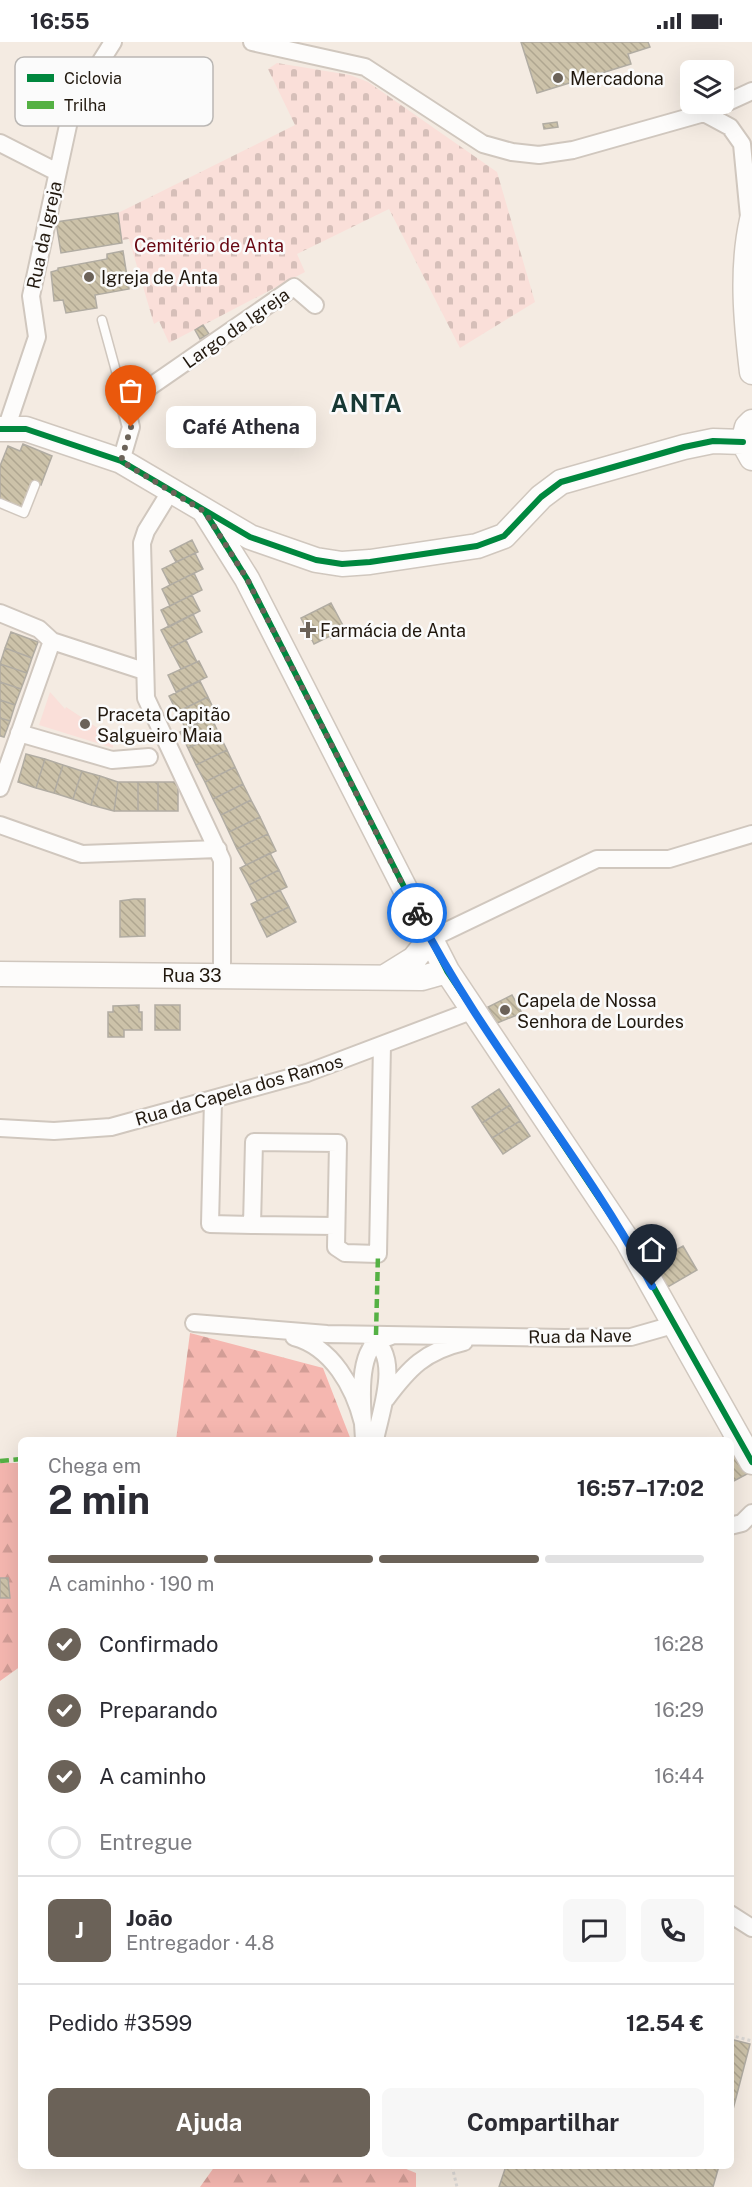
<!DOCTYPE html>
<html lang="pt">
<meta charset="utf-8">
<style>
body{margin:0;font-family:"Public Sans",sans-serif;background:#f7f7f7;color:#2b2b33;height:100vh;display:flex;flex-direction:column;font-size:22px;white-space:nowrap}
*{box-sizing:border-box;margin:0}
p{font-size:20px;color:#7c7c81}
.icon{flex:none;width:33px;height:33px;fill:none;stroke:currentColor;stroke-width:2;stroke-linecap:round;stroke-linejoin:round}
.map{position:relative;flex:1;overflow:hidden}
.details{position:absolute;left:18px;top:1395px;width:716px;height:732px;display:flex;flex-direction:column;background:#fff;border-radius:9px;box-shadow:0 6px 24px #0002}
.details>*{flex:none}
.fabs{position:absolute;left:680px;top:18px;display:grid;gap:12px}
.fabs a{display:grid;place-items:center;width:54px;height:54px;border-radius:9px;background:#fff;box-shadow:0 6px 24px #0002;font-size:30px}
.pin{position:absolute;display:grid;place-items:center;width:51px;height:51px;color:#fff;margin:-62px -26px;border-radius:50% 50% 50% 0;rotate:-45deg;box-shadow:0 0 6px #0007}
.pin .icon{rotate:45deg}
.courier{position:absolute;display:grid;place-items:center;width:60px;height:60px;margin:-30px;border:4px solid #1a73e8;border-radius:50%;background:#fff;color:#222;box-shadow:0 2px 8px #0007}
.bubble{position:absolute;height:42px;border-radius:9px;background:#fff;box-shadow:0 6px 24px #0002;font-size:20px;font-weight:700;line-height:42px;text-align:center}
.headline em{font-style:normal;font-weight:700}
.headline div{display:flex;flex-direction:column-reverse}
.headline{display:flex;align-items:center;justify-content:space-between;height:102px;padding:0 30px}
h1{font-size:39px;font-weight:700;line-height:45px}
.bar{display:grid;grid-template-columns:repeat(4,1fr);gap:9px 6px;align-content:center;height:72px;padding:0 30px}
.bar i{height:8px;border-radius:4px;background:#e1e1e2}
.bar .active{background:#6b6258}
.bar p{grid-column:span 4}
.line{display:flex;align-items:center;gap:15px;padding:0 30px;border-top:2px solid #e1e1e2}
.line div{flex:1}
.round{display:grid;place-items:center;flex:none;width:63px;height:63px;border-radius:9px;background:#f7f7f7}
ol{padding:0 30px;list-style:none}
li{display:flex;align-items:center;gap:18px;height:66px}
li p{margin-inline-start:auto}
li .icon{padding:6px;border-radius:50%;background:#6b6258;color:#fff;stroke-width:4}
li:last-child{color:#7c7c81}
li i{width:33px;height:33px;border:3px solid #e1e1e2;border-radius:50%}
.action{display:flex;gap:12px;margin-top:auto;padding:12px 30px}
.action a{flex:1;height:69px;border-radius:9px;background:#6b6258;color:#fff;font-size:24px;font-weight:700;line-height:69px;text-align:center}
.action a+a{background:#f7f7f7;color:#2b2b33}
.status{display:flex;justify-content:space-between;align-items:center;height:42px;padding:0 30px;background:#fff;direction:ltr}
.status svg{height:16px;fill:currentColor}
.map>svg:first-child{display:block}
.forest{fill:url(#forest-firs)}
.cemetery{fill:url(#cemetery-stones)}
.park{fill:#fadfd9}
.building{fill:url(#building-back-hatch);stroke:#b1aca2;stroke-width:1.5}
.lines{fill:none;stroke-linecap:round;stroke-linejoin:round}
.lane-casing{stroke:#d0c7be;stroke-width:11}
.street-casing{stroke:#d0c7be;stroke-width:20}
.secondary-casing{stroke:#d0c7be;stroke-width:27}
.path{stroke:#dad7d4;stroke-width:3;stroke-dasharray:3 3;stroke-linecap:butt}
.lane{stroke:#fdfcfb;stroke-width:8}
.street{stroke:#fdfcfb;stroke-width:16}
.secondary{stroke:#fdfcfb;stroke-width:24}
.quiet{stroke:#55b144;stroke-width:4.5;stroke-dasharray:9 4.5;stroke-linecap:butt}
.cycleway-casing{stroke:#fbfbfb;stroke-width:10}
.cycleway{stroke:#00873e;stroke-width:6}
.done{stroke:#6b6258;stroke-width:6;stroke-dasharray:0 10.8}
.route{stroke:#1a73e8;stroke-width:8}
.poi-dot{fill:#6b6258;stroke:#fbfbfb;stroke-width:2}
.labels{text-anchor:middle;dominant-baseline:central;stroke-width:5;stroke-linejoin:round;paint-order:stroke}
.poi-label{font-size:18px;fill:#21180e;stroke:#fbfbfb;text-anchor:start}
.street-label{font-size:18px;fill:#21180e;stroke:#fbfbfb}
.park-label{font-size:18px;fill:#680712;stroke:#fbfbfb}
.district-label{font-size:24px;font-weight:bold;letter-spacing:1.5px;fill:#173834;stroke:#fbfbfb}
.key{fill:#fbfbfb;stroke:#bab7b4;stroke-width:1.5}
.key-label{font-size:16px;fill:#21180e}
</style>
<div class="status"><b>16:55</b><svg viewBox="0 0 49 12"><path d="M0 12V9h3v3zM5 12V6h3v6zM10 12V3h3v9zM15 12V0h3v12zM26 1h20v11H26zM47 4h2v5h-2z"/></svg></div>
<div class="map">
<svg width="752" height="2145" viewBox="0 0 752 2145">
<defs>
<pattern id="forest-firs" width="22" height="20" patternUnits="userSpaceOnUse" patternTransform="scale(1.5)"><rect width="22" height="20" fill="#f5b7b0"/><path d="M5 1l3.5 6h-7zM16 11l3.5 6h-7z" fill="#d29d96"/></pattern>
<pattern id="cemetery-stones" width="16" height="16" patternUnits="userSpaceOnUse" patternTransform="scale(1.5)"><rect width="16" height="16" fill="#fadfd9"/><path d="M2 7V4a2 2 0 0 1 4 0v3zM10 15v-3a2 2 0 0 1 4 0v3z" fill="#d6bfb9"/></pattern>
<pattern id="building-back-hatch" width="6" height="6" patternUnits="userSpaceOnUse" patternTransform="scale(1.5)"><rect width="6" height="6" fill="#ccc2a9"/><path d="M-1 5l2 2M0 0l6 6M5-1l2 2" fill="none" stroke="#afa690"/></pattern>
</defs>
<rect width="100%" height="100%" fill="#f4ebe2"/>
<path class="forest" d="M190,1291l133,35 28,72h-175z
M0,1421h21v203l-21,15z
M215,2124h184l17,7v14h-216z"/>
<path class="cemetery" d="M277,21l73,12 18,7 129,90 38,130 -75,46 -71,-139 -92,45 8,18 -136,71 -10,-22 -5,3 -25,-85 -7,1 -4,-27 177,-88 -27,-56z"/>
<path class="park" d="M50,650l15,17 1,-2 30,20 16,6 1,15 -74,-23z"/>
<path class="building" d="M521,0h127l2,5 -22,7 3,10 -94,29z
M557,80l1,5 -14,2 -1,-5z
M118,171l4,30 -61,10 -5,-31z
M123,209l6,38 -34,6 2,13 -31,5 -3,-13 -9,1 -3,-29 7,-2v-2l49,-9v-5z
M203,283l6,9 -9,5 -5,-9z
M23,402l29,12 -11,29 -8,-3 -10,25 -23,-7v-34l8,-20 12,5z
M192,498l6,12 -22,10 -6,-11z
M195,511l8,16 -33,16 -8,-16z
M194,531l8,17 -32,16 -8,-17z
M192,553l8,16 -31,16 -8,-17z
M331,561l16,30 -16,5 -1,-2 -16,8 -13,-26z
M193,572l9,18 -32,16 -9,-18z
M11,590l27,10 -6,16 -27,-10z
M186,598l11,22 -16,7 -11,-21z
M5,606l27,10 -5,15 -27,-9z
M199,619l8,16 -31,15 -8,-17z
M0,622l27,9 -6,16 -21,-7z
M200,639l8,16 -31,15 -8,-16z
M0,640l21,7 -6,16 -15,-5z
M208,655l8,17 -30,15 -9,-17z
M0,658l15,5 -5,16 -10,-3z
M211,675l8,17 -31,14 -8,-16z
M0,676l10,3 -6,16 -4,-1z
M219,692l8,16 -31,15 -8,-17z
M227,708l8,17 -30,15 -9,-17z
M26,712l19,5 -9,29 -18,-6z
M45,717l18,6 -9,28 -18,-5z
M63,723l19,6 -9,28 -19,-6z
M235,725l8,17 -30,15 -8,-17z
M82,729l18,5 -9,29 -18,-6z
M100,734l18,6 -4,29 -23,-6z
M118,740h20v29h-24z
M138,740h20v29h-20z
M158,740h20v29h-20z
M243,742l8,16 -30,15 -8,-16z
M251,758l9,17 -31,15 -8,-17z
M260,775l8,17 -31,15 -8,-17z
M268,792l8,17 -30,14 -9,-16z
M270,811l9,17 -30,15 -9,-17z
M279,828l8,17 -30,14 -8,-16z
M280,848l9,17 -30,14 -8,-17z
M134,857h11v37l-25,1v-36z
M289,865l7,15 -29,15 -8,-16z
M512,953l10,18 -25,10 -9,-16z
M139,963v7h3v18h-18v7h-16v-25h5v-6z
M155,963h25v25h-25z
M499,1047l11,16 -28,18 -10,-16z
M510,1063l10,16 -28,17 -10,-15z
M520,1079l10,15 -27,18 -11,-16z
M683,1204l14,24 -31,18 -14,-25z
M730,1399l19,32 -19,10z
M0,1536h8l2,20h-10z
M730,1997l20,5 -20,77z
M506,2124h213l-6,21h-214z"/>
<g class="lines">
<defs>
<path id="lane" d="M102,278l23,84
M0,461l24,10 11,-28"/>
<path id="street" d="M252,0l113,25 118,77 29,8 27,3 34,-5 131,-37 48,-22
M704,71l26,14 12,17 8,83
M0,101l57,29
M6,387l31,-92 -6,-41 41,-189 41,-65
M121,419l10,-34 -6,-23 169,-117 21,18
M170,450l-24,39 -4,12 4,155 76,162v116
M0,571l39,16 13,12 92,30
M19,691l93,27 37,-3
M0,746l52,-147
M0,783l82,29 136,-5
M430,897l167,-80h72l83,-25
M213,1058l-3,124 42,1 2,-83 84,1 -2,104 9,6 33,1 4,-209
M0,1086l54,3 57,-4 196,-54 164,-62
M252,1183l84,1
M194,1281l133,11 237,4 67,-1 42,-12
M294,1295c38,10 60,50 69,86
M370,1296c33,16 10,75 5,102
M386,1357c23,-31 39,-48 78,-57
M364,1398c-1,-24 -9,-84 14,-99 4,-2 9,-3 13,-5
M730,1484l12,-3 10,-10
M730,1872l22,14"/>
<path id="secondary" d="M752,178c-11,49 -6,102 0,152
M752,380l-5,5 -4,15 9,16
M0,387h26l95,32 129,76 66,23 26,4 28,-2 107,-16 27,-10 37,-39 20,-15 123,-35 29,-6 30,1
M205,470l42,67 200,392 180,269 125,222
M0,932l422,4 25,-7
M385,935l29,-18 16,-20"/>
</defs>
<use href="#lane" class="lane-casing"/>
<use href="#street" class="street-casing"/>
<use href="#secondary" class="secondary-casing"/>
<path class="path" d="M730,1993l22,6
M452,2124l5,21"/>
<use href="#lane" class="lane"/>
<use href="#street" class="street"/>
<use href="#secondary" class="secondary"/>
<path class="quiet" d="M376,1293l2,-81
M0,1419l21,-2"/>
<defs>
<path id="cycleway" d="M0,387h26l95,32 129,76 66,23 26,4 28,-2 107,-16 27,-10 37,-39 20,-15 123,-35 29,-6 30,1
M205,470l42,67 200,392 180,269 125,222"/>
</defs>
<use href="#cycleway" class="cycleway-casing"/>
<use href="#cycleway" class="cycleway"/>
</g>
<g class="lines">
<path class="done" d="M131,385l-10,34 84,51 42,67 170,334"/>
<path class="route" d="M417,871c67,132 167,243 235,373"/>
</g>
<g class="poi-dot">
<circle cx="558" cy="36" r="6"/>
<circle cx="89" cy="235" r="6"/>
<path d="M305 579h6v6h6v6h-6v6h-6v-6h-6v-6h6z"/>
<circle cx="85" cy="682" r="6"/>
<circle cx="505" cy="968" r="6"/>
</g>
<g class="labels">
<g class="poi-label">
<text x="570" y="36">Mercadona</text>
<text x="101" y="235">Igreja de Anta</text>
<text x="320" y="588">Farmácia de Anta</text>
<text x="97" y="672">Praceta Capitão<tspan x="97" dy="21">Salgueiro Maia</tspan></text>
<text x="517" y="958">Capela de Nossa<tspan x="517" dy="21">Senhora de Lourdes</tspan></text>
</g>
<g class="street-label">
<text transform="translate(44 193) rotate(-78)">Rua da Igreja</text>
<text transform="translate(236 286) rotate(-35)">Largo da Igreja</text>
<text x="192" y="933">Rua 33</text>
<text transform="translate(239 1048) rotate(-16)">Rua da Capela dos Ramos</text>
<text transform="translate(580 1294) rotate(-1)">Rua da Nave</text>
</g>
<g class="park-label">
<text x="209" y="203">Cemitério de Anta</text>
</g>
<g class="district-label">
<text x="367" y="361">ANTA</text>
</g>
</g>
<rect x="15" y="15" width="198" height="69" rx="9" class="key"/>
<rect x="27" y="32" width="27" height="8" fill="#00873e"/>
<rect x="27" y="59" width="27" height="8" fill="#55b144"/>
<g class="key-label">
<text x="64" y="42">Ciclovia</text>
<text x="64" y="69">Trilha</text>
</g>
</svg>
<div class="fabs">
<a><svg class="icon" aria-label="layers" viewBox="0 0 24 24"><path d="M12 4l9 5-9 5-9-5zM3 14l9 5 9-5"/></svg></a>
</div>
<div class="pin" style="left:131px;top:385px;background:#ea580c"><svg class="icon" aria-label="bag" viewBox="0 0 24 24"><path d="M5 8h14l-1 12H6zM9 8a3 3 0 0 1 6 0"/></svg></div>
<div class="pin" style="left:652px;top:1244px;background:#1f2937"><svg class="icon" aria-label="home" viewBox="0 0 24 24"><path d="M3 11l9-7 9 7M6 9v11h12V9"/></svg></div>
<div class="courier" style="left:417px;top:871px"><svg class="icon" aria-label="bike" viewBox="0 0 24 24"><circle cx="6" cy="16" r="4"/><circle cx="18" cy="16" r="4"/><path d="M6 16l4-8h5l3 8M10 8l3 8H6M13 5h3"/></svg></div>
<div class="bubble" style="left:166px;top:364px;width:150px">Café Athena</div>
<section class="details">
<div class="headline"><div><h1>2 min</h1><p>Chega em</p></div><em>16:57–17:02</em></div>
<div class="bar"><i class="active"></i><i class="active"></i><i class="active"></i><i></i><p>A caminho · 190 m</p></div>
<ol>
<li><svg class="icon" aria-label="check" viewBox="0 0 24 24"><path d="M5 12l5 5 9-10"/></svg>Confirmado<p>16:28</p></li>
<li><svg class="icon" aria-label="check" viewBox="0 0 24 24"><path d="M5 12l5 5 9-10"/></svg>Preparando<p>16:29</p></li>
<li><svg class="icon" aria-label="check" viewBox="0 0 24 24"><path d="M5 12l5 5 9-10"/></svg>A caminho<p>16:44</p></li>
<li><i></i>Entregue</li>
</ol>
<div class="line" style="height:108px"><b class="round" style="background:#6b6258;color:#fff">J</b><div><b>João</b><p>Entregador · 4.8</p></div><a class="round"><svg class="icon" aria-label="chat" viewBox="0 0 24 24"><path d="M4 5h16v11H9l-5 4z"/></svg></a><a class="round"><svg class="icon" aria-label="phone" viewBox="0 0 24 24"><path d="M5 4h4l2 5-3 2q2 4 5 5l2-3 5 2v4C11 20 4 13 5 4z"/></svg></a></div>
<div class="line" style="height:78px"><div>Pedido #3599</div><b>12.54 €</b></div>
<div class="action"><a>Ajuda</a><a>Compartilhar</a></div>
</section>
</div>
